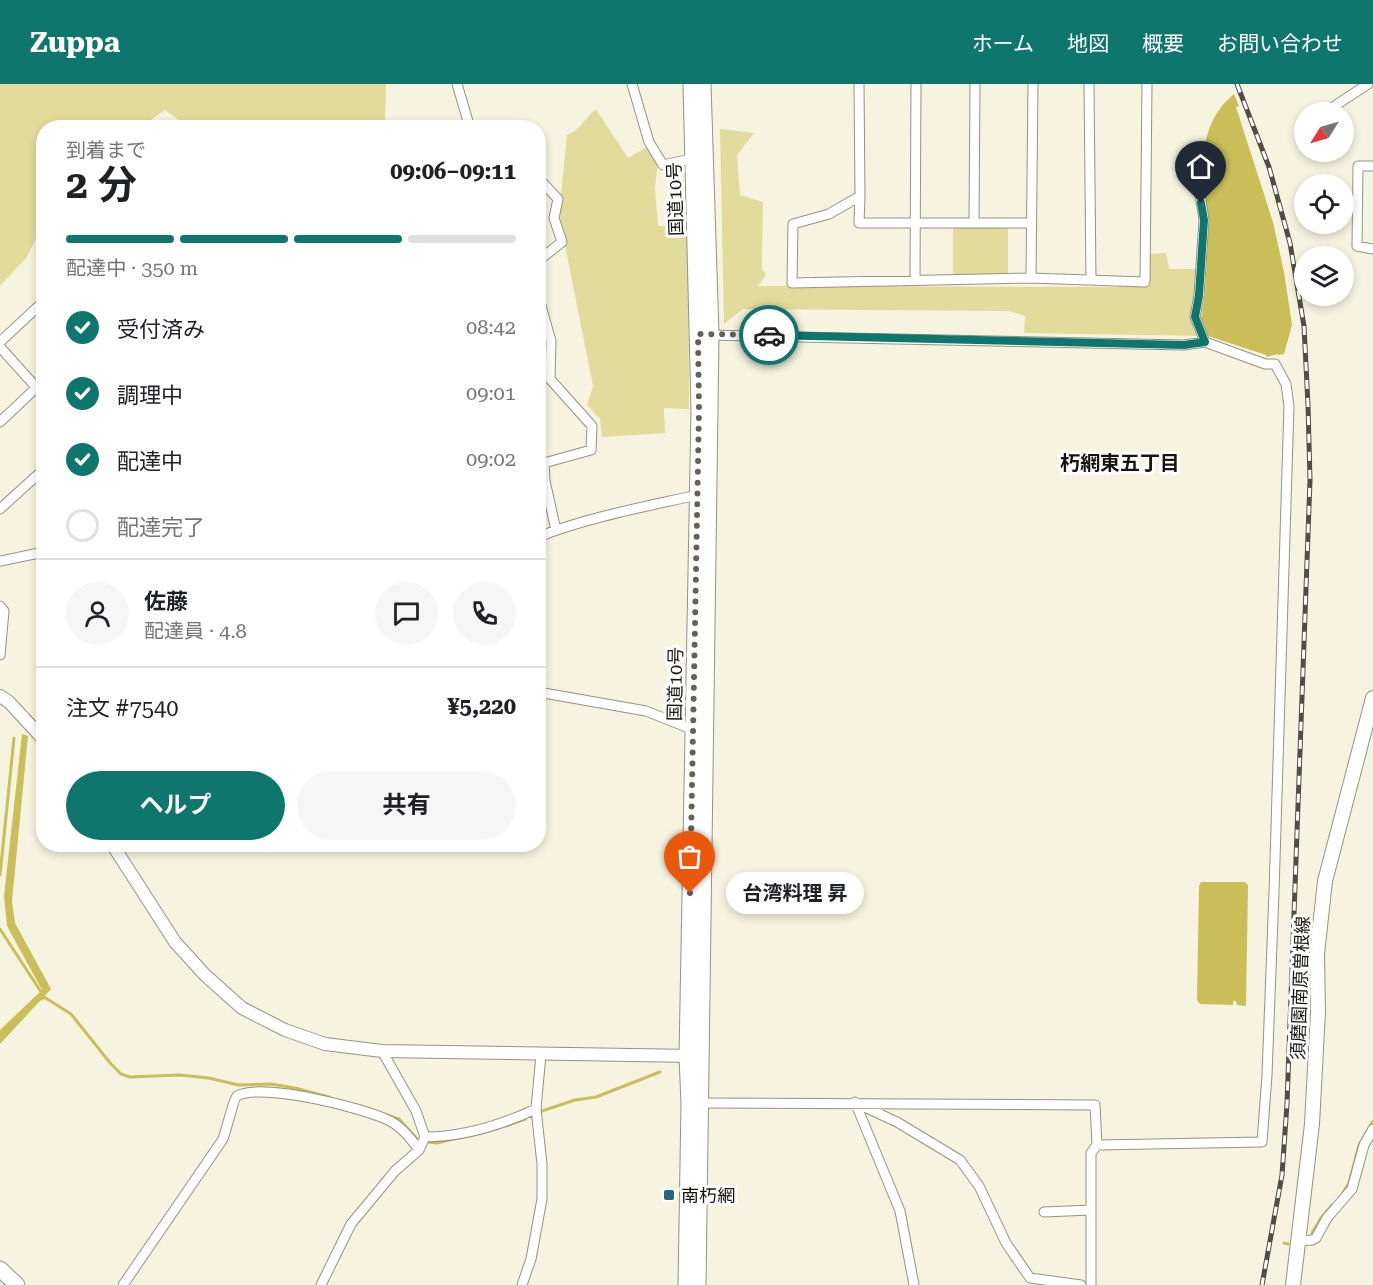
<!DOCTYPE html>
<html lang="ja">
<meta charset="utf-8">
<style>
body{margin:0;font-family:"Roboto Serif","Noto Sans JP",serif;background:#f6f6f6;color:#202124;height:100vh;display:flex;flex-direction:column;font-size:22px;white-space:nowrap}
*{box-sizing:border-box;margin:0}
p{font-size:20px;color:#757577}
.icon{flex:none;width:33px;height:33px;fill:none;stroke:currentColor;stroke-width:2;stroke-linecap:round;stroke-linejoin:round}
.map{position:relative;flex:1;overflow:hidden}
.side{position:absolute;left:36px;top:36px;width:510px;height:732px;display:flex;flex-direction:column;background:#fff;border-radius:24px;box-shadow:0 3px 9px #0003}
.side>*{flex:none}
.needle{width:39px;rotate:233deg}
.tools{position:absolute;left:1294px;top:18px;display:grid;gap:12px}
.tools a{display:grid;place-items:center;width:60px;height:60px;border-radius:50%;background:#fff;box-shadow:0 3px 9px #0003;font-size:30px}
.pin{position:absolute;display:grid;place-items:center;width:51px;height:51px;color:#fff;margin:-62px -26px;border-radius:50% 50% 50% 0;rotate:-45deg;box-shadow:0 0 6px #0007}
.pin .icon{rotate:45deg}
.courier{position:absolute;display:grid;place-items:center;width:60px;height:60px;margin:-30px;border:4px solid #0f766e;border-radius:50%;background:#fff;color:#222;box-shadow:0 2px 8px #0007}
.bubble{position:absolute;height:42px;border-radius:21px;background:#fff;box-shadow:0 3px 9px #0003;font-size:20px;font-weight:700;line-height:42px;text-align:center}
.overview em{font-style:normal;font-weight:700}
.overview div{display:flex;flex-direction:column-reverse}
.overview{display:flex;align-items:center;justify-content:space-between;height:102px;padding:0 30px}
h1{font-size:39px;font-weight:700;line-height:45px}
.bar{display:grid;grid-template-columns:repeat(4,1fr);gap:9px 6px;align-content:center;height:72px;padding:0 30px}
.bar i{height:8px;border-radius:4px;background:#e0e0e0}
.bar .current{background:#0f766e}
.bar p{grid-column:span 4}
.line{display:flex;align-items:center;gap:15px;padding:0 30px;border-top:2px solid #e0e0e0}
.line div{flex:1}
.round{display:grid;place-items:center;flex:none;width:63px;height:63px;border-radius:32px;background:#f6f6f6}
ol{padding:0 30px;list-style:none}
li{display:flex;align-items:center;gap:18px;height:66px}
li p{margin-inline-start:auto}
li .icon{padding:6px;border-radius:50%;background:#0f766e;color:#fff;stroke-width:4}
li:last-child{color:#757577}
li i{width:33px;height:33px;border:3px solid #e0e0e0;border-radius:50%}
.primary-button{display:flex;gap:12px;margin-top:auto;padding:12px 30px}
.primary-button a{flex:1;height:69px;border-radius:36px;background:#0f766e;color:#fff;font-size:24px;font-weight:700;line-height:69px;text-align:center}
.primary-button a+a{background:#f6f6f6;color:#202124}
header{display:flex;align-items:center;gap:36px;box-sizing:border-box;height:84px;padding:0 30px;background:#0f766e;color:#fff}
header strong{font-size:28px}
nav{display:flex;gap:33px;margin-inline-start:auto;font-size:21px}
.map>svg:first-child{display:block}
.green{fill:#e2db9b}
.water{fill:#cabe59}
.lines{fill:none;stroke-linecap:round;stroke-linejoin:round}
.stream{stroke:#cabe59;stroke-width:3}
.minor-casing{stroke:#949380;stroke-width:11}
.tertiary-casing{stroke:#949380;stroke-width:14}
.secondary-casing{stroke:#949380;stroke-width:16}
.primary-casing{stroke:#949380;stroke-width:17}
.trunk-casing{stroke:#949380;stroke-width:17}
.minor{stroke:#fff;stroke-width:9}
.tertiary{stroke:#fff;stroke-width:12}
.secondary{stroke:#fff;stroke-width:14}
.primary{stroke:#fff;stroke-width:15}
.trunk{stroke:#fff;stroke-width:15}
.rail-casing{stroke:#504e44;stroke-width:5}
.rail{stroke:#fff;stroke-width:3;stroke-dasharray:9;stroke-linecap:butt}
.done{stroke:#646257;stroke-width:6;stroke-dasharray:0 10.8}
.route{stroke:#0f766e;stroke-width:8}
.poi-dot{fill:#29647c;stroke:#fff;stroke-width:2}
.labels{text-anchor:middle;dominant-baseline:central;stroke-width:6;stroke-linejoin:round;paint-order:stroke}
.street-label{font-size:18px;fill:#15140d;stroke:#fff}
.poi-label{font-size:18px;fill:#15140d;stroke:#fff;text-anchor:start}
.neighbourhood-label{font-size:20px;font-weight:bold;fill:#15140d;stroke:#fff}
</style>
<header>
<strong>Zuppa</strong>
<nav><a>ホーム</a><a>地図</a><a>概要</a><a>お問い合わせ</a></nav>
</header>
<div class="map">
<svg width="1373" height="1201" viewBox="0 0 1373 1201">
<rect width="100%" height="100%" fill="#f6f4e0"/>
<path class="green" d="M0,0h386l-1,43h-197l-23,-17 -24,17 -97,1 -1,95 -16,34 -27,29z
M596,25l32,49 22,-13 8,17 -3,26 3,38h30l1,183 -25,-1 1,25 -63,4 -2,-18 -13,-14 6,-19 -28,-141 -7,-22 9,-88c13,-4 18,-18 29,-26z
M720,45l34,4 -17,22 3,40 23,7 -1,67 4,6 -8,11 390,1 1,-33 17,-1 3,16h29l2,67 -176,-3 1,-17 -16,-5 -266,-2 -19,15z
M953,144h55v47l-55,-1z"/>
<path class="water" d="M1234,10l5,12 -3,1 37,115 11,50 8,53 -8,29 -6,1 -1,-1 -10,3 -1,-2 -58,-19 -7,-17 4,-26 4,-72 -9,-53 4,-11 -2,-2c7,-27 10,-42 32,-61z
M22,650l6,2 -16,165 3,22 36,66 -51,55v-14l42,-40 -35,-64 -3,-30z
M1201,798h44l3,3 -2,121 -9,-1 -1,-4h-3v4l-33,-1 -3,-4 2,-114z"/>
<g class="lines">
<path class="stream" d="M0,791l14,-137
M0,845l43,66
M42,915l2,-2 27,17 40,50 10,10 9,3 49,-2 30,3 29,7 33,-1 24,4 34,9
M539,1028l36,-12 21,-3 64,-25
M381,1029l18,6 20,22 18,2 16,-4
M506,1042l19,-7
M1341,1112l8,-13 10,-38 14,-24
M1312,1149l9,-15 11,-13
M1284,1159l4,1"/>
<defs>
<path id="minor" d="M457,0l13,44
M632,0l17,58 14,23 32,-7
M859,0l1,112 -31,18 -36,10 -1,59 239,-5 114,4 2,-198
M1089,0l2,196
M1330,25l38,-25
M1373,82h-15l-1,80 16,3
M1196,84l8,52 -5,75 -4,22 10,25
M538,99h5l15,16 -4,19 8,24 -24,19
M860,112l-1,27h172
M974,138l1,-138
M1031,194l2,-194
M915,195l1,-195
M538,211l13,46 -1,38 42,47 -1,24 -47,13
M0,258l44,-41
M0,263l44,49
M538,283l12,12
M0,338l36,-34
M538,374l6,5 1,18 11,49
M0,425l44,-40
M538,453c51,-20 106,-30 159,-42
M0,477l44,-9
M0,522l4,5 -4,44
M538,608l108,19 48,19
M855,1018l45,109 14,74
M697,1019l398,2 2,40 165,-3 5,-67 7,-183 15,-486 -3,-22 -11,-20h-10l-60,-22 -21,3 -476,-10
M860,1021l37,17 63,38 19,26 27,57 24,35 51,7
M425,1053c39,0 76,-12 111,-28
M1044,1128l47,-2
M1298,1157l14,-1 4,-2 11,-20 25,-29 12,-44 9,-16
M123,1201l100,-146c3,-8 11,-41 14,-43 24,-14 128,12 153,25 13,7 21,18 29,29
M321,1201l30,-61 44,-53 24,-21 6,-13 -9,-26 -34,-60
M522,1201l9,-26 11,-60v-35l-6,-55 5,-55
M1091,1201v-132l6,-8"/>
<path id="tertiary" d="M0,612l9,6 35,38
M112,760l63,98 30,33 37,33 43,22 40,14 57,7 312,5"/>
<path id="secondary" d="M1293,1201l19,-161 6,-112 -1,-58 8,-73 48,-183"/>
<path id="primary" d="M0,1185l17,16"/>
<path id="trunk" d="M686,1201l3,-182 -2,-46 12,-647 -8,-326
M698,1201l13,-951 -8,-250"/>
</defs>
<use href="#minor" class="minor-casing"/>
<use href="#tertiary" class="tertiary-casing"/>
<use href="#secondary" class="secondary-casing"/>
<use href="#primary" class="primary-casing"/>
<use href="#trunk" class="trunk-casing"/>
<use href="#minor" class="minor"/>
<use href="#tertiary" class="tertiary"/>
<use href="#secondary" class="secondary"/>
<use href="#primary" class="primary"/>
<use href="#trunk" class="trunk"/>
<defs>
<path id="rail" d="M1237,0l32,83 21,76 14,83 4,79 2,75 -23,624 -5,71 -20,110"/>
</defs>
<use href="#rail" class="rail-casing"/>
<use href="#rail" class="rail"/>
</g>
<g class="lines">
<path class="done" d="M690,809l9,-483 -1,-76 71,1"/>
<path class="route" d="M769,251l415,10 21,-3 -10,-25 4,-22 5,-75 -3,-17"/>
</g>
<rect class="poi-dot" x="663" y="1105" width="12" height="12" rx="3"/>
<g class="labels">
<g class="street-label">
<text transform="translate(675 115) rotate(-92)">国道10号</text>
<text transform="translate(675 600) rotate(-89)">国道10号</text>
<text transform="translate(1300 904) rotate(-88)">須磨園南原曽根線</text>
</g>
<g class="poi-label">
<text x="681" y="1111">南朽網</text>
</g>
<g class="neighbourhood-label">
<text x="1120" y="379">朽網東五丁目</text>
</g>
</g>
</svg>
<div class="tools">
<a><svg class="needle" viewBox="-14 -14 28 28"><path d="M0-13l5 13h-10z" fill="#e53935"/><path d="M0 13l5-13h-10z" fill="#757577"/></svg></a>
<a><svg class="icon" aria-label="locate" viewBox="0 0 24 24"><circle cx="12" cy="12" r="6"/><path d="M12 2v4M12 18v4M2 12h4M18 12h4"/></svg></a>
<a><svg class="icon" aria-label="layers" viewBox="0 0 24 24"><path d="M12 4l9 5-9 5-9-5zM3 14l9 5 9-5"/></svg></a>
</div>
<div class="pin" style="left:690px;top:809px;background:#ea580c"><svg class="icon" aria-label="bag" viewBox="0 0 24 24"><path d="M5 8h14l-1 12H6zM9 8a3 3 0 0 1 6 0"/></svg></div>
<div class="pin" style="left:1201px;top:119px;background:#1f2937"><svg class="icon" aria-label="home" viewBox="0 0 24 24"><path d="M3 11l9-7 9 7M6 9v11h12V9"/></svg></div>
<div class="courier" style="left:769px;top:251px"><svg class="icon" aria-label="car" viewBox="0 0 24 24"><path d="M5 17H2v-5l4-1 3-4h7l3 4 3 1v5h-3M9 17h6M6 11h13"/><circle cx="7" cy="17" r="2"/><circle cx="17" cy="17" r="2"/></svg></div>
<div class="bubble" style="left:726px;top:788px;width:138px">台湾料理 昇</div>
<section class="side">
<div class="overview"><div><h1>2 分</h1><p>到着まで</p></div><em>09:06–09:11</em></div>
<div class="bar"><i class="current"></i><i class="current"></i><i class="current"></i><i></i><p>配達中 · 350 m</p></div>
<ol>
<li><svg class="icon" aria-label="check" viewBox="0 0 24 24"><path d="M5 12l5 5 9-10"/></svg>受付済み<p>08:42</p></li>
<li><svg class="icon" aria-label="check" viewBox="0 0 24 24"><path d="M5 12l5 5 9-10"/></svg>調理中<p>09:01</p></li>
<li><svg class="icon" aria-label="check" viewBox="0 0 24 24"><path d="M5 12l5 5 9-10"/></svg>配達中<p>09:02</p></li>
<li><i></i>配達完了</li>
</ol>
<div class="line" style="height:108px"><a class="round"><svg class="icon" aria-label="person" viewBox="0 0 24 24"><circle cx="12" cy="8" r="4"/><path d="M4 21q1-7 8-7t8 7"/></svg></a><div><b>佐藤</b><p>配達員 · 4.8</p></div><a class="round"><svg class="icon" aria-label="chat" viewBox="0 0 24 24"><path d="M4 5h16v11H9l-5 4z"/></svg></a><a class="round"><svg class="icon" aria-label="phone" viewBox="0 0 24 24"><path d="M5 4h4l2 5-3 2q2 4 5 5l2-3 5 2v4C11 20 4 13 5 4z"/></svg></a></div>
<div class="line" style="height:78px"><div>注文 #7540</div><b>¥5,220</b></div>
<div class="primary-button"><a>ヘルプ</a><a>共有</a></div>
</section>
</div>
